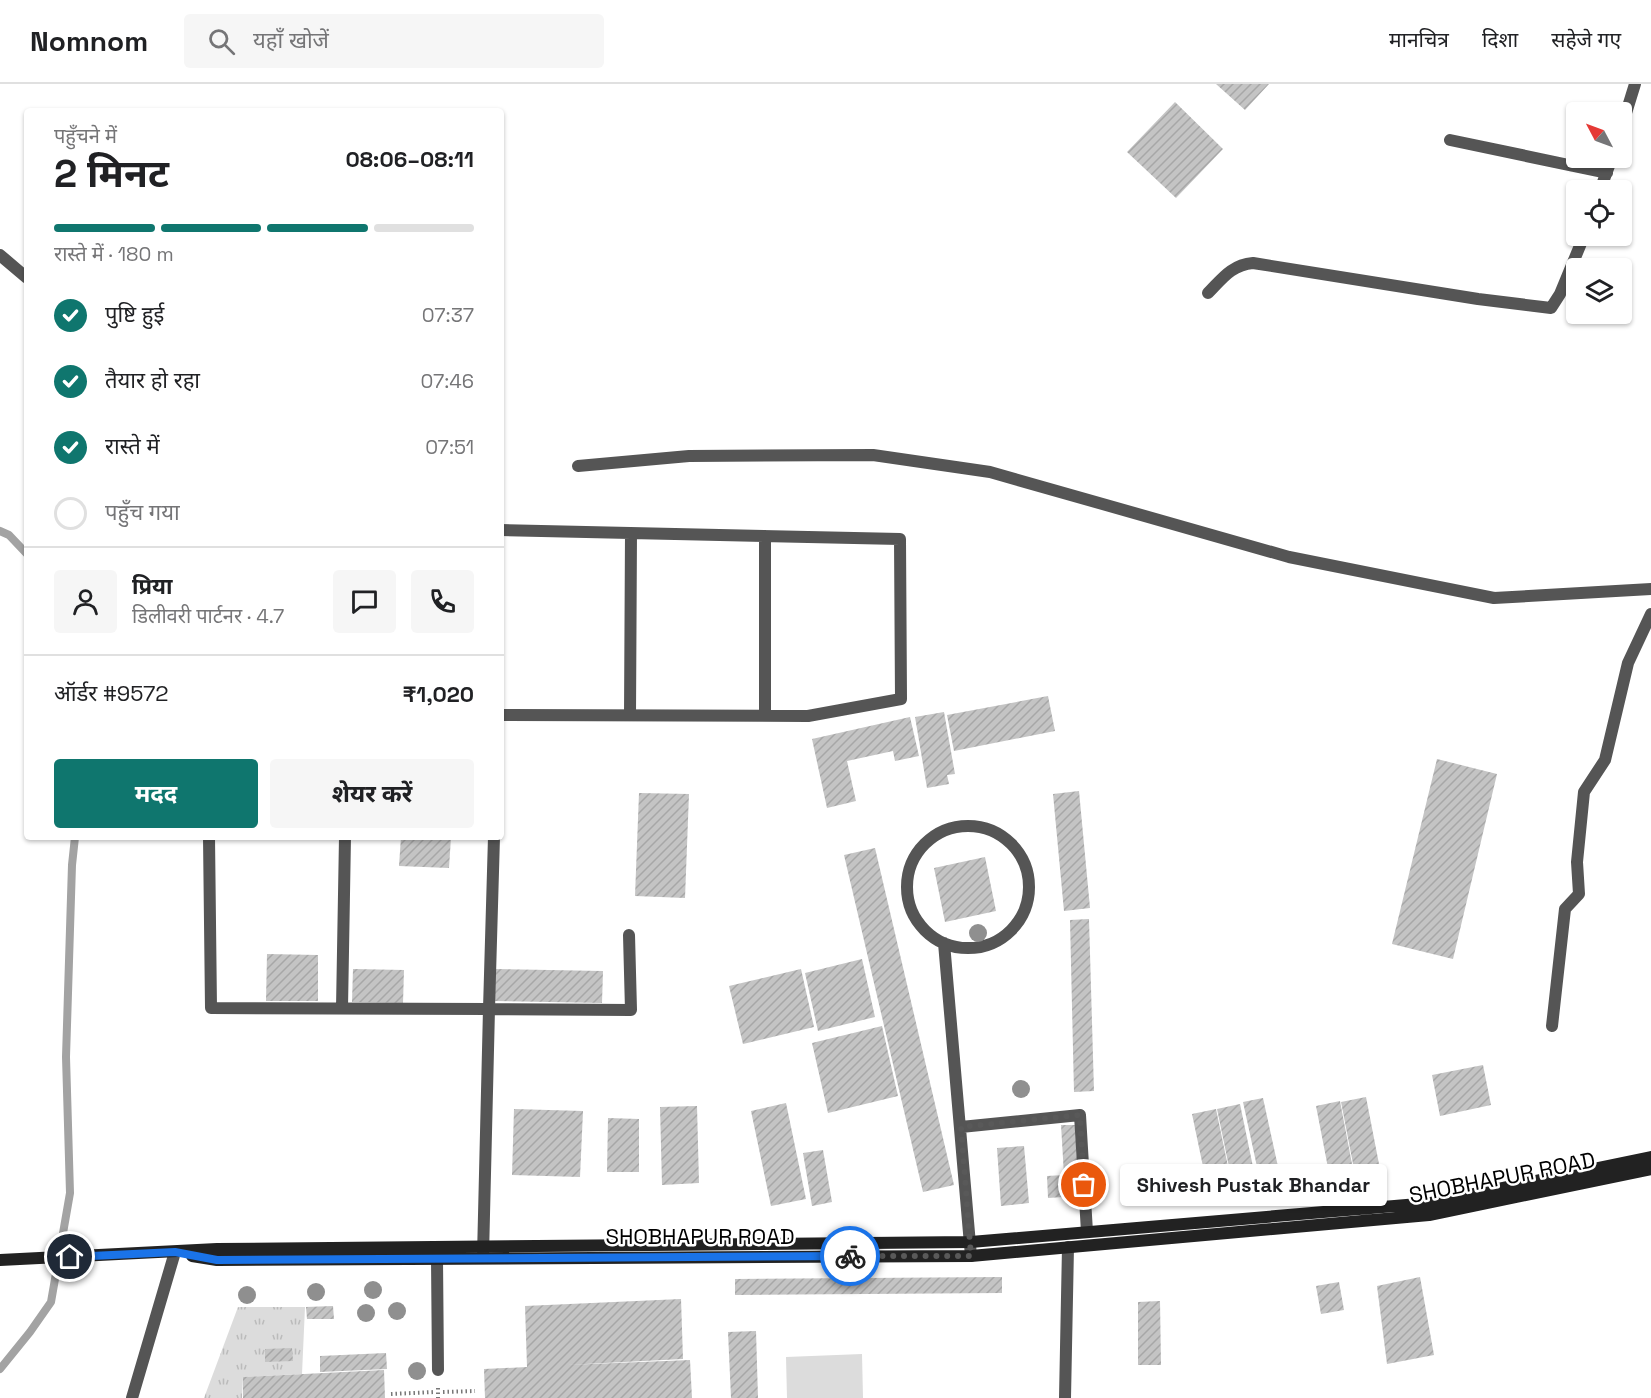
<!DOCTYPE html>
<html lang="hi">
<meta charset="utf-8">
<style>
body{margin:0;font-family:"Space Grotesk","Noto Sans Devanagari",sans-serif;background:#f6f6f6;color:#202124;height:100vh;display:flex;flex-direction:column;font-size:22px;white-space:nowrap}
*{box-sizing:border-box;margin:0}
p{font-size:20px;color:#757577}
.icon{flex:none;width:33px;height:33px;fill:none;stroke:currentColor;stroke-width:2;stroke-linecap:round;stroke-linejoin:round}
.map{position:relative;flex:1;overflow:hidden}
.panel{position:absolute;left:24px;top:24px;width:480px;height:732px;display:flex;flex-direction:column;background:#fff;border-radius:6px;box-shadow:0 2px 4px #0004}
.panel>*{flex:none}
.needle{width:39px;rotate:311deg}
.fabs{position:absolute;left:1566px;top:18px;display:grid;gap:12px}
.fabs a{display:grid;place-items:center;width:66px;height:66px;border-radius:6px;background:#fff;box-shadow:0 2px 4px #0004;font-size:30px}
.pin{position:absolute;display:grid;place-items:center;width:51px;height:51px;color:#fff;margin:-26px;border:3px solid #fff;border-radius:50%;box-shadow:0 2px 6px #0007}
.courier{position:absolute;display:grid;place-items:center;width:60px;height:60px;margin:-30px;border:4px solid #1a73e8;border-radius:50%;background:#fff;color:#222;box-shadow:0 2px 8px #0007}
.bubble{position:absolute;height:42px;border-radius:6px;background:#fff;box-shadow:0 2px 4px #0004;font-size:20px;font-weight:700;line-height:42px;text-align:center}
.overview em{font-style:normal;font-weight:700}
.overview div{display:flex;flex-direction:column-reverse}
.overview{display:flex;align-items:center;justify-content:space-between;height:102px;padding:0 30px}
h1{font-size:39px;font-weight:700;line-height:45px}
.bar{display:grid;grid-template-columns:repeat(4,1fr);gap:9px 6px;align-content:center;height:72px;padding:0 30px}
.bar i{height:8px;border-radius:4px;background:#e0e0e0}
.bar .current{background:#0f766e}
.bar p{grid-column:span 4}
.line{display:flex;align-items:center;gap:15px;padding:0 30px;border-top:2px solid #e0e0e0}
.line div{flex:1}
.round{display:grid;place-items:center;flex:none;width:63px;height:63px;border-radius:6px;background:#f6f6f6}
ol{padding:0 30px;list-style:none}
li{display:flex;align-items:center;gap:18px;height:66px}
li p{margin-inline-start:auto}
li .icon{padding:6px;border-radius:50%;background:#0f766e;color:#fff;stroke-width:4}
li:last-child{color:#757577}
li i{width:33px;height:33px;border:3px solid #e0e0e0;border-radius:50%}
.cta{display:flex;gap:12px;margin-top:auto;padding:12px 30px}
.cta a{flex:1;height:69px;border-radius:6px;background:#0f766e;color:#fff;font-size:24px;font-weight:700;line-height:69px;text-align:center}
.cta a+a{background:#f6f6f6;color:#202124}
header{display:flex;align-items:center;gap:36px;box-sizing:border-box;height:84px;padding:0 30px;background:#fff;border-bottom:2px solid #e0e0e0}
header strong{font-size:28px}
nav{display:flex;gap:33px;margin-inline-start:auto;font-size:21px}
.search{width:420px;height:54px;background:#f6f6f6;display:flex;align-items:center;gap:15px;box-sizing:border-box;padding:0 21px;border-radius:6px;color:#757577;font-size:22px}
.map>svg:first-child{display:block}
.grass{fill:url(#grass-tufts)}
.park{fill:#dcdcdc}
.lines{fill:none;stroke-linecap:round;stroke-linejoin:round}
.stream{stroke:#a3a3a3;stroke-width:8}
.building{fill:url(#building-hatch)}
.path{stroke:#777;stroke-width:4;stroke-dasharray:1.5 3;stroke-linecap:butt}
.service{stroke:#555;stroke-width:12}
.minor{stroke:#555;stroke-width:12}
.secondary{stroke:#222;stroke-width:12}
.tree{fill:#8f8f8f}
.done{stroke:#595959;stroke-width:6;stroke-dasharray:0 10.8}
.route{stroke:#1a73e8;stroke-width:8}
.labels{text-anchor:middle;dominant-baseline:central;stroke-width:5;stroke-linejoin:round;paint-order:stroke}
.street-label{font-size:22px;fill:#000;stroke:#fff}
</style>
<header>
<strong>Nomnom</strong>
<div class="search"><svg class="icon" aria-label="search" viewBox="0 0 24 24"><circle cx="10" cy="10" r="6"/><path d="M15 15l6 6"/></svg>यहाँ खोजें</div>
<nav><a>मानचित्र</a><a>दिशा</a><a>सहेजे गए</a></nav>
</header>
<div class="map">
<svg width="1651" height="1314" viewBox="0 0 1651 1314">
<defs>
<pattern id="grass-tufts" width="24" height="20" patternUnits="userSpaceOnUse" patternTransform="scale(1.5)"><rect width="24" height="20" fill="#dcdcdc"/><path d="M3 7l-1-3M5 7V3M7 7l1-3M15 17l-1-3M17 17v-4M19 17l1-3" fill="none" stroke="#bbb"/></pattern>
<pattern id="building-hatch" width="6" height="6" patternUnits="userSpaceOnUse" patternTransform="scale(1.5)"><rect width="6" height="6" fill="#c4c4c4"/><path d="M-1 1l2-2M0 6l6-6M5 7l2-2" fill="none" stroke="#a7a7a7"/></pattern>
</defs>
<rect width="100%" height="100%" fill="#fff"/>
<path class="grass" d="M238,1223h67l-3,67 -59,3 -1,21h-38z"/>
<path class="park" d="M862,1270l1,44h-76l-1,-41z"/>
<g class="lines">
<path class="stream" d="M0,447l9,4 18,19
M0,1285l30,-37 21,-30 19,-109 -4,-136 6,-192 3,-28"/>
</g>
<path class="building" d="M1216,0h53l-24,26z
M1175,18l48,47 -47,49 -49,-46z
M1048,612l7,35 -101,20 -7,-36z
M944,628l11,62 -8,1 2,9 -22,4 -12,-71z
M910,633l9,39 -24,5 -2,-10 -46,10 9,40 -29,7 -15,-69z
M1437,675l60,15 -44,185 -61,-15z
M1079,707l11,117 -26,3 -11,-117z
M639,709l50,1 -4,104 -50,-2z
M401,753h50l-2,31 -50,-2z
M875,764l79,337 -31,7 -79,-337z
M985,773l11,54 -51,11 -11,-54z
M1089,835l5,172 -20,1 -4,-172z
M267,870l51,1v46h-52z
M862,875l13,58 -57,14 -13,-58z
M353,885l51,1 -1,33 -51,-1z
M495,885l108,2 -1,32 -108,-2z
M801,885l13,58 -71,17 -14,-58z
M882,942l16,70 -70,17 -16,-70z
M1483,981l8,40 -51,11 -8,-41z
M1366,1013l13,67 -25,5 -13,-67z
M1263,1014l19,87 -20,5 -19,-88z
M1340,1017l13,68 -24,4 -13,-67z
M786,1019l20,96 -35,7 -20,-95z
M1240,1020l18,87 -23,5 -18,-87z
M697,1022l2,77 -37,2 -2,-78z
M514,1025l69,2 -3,66 -68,-2z
M1216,1025l18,86 -24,5 -18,-86z
M608,1034l31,1v53h-32z
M1061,1041h14l4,71 -31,2 -1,-22 17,-1z
M1024,1062l5,57 -28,3 -4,-58z
M823,1066l9,52 -20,4 -9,-53z
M1002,1193v16l-267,2v-16z
M1420,1193l14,78 -47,9 -10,-78z
M1339,1198l5,28 -23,4 -5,-28z
M681,1215l2,60 -117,6 124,-5 2,38h-207l-1,-29 43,-2 -2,-61z
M1160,1217l1,64h-23v-63z
M333,1222l1,13h-27l-1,-12z
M756,1247l2,67h-27l-3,-66z
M292,1264l1,13 -28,1v-13z
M386,1269l1,16 -67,3v-16z
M384,1286l1,28h-142v-21z"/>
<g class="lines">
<path class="path" d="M438,1304v10
M443,1308l32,-1
M391,1310l44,-2"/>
<path class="service" d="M1622,42l13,-42
M1450,56l157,33
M1600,106l12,-32
M1208,209c14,-14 23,-28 45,-30l225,36 73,9 9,-14 24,-58
M578,382l111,-10 184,-1 117,17 299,85 205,41 157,-9
M907 803a61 61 0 1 1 122 0a61 61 0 1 1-122 0Z
M944,859l27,313
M1552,942l13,-117 14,-15 -2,-32 7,-70 21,-32 23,-97 23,-49
M961,1043l119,-12 7,117
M437,1175l1,111
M1065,1314l3,-151"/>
<path class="minor" d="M0,171l27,23
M501,446l399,9 1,160 -93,17 -307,-1
M630,631l1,-182
M765,632v-180
M209,753l2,171 278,1 -6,247
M494,753l-5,172 142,1 -2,-75
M342,924l3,-171
M132,1314l43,-146"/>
<path class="secondary" d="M192,1172l25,4 754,-4 458,-41 222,-46
M0,1176l217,-11 754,-7 459,-39 221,-46"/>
</g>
<g class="tree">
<circle cx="978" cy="849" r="9"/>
<circle cx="1021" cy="1005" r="9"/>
<circle cx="373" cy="1206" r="9"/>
<circle cx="316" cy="1208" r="9"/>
<circle cx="247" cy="1211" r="9"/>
<circle cx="397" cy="1227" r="9"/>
<circle cx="366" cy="1229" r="9"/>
<circle cx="417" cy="1287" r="9"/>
</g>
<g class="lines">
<path class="done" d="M850,1172h121l-10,-129 119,-12 4,70"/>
<path class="route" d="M70,1173l105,-5 42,8 633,-4"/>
</g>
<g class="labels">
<g class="street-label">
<text transform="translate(1502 1093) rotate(-11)">SHOBHAPUR ROAD</text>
<text x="700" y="1152">SHOBHAPUR ROAD</text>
</g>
</g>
</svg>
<div class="fabs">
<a><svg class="needle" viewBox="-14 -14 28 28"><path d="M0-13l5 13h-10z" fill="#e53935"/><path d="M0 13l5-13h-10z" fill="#757577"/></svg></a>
<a><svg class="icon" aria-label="locate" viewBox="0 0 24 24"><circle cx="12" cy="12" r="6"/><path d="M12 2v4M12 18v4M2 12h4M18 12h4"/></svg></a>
<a><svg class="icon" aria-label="layers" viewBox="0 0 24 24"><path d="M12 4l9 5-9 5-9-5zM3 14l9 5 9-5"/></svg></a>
</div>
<div class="pin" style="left:1084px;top:1101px;background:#ea580c"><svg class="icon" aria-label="bag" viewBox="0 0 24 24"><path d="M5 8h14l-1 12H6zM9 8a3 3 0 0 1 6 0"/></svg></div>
<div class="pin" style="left:70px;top:1173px;background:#1f2937"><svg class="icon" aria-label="home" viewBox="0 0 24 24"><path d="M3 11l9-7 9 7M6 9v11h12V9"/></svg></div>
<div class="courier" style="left:850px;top:1172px"><svg class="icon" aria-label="bike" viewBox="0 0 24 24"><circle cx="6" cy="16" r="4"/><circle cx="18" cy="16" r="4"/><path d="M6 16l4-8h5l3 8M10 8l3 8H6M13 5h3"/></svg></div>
<div class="bubble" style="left:1120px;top:1080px;width:267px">Shivesh Pustak Bhandar</div>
<section class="panel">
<div class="overview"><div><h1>2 मिनट</h1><p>पहुँचने में</p></div><em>08:06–08:11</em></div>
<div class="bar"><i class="current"></i><i class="current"></i><i class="current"></i><i></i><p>रास्ते में · 180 m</p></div>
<ol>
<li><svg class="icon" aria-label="check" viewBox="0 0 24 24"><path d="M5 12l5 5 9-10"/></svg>पुष्टि हुई<p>07:37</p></li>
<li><svg class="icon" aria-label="check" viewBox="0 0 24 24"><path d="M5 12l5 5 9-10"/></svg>तैयार हो रहा<p>07:46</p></li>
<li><svg class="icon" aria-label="check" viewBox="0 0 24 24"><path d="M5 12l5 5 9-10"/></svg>रास्ते में<p>07:51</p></li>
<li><i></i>पहुँच गया</li>
</ol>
<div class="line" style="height:108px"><a class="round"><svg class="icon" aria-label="person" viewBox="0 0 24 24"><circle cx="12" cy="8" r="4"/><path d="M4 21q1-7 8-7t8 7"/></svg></a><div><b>प्रिया</b><p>डिलीवरी पार्टनर · 4.7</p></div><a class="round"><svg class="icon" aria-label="chat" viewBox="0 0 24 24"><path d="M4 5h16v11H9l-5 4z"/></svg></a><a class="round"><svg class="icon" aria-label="phone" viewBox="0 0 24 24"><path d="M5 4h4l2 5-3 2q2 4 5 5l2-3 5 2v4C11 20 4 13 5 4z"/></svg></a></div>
<div class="line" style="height:78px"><div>ऑर्डर #9572</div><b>₹1,020</b></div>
<div class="cta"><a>मदद</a><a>शेयर करें</a></div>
</section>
</div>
